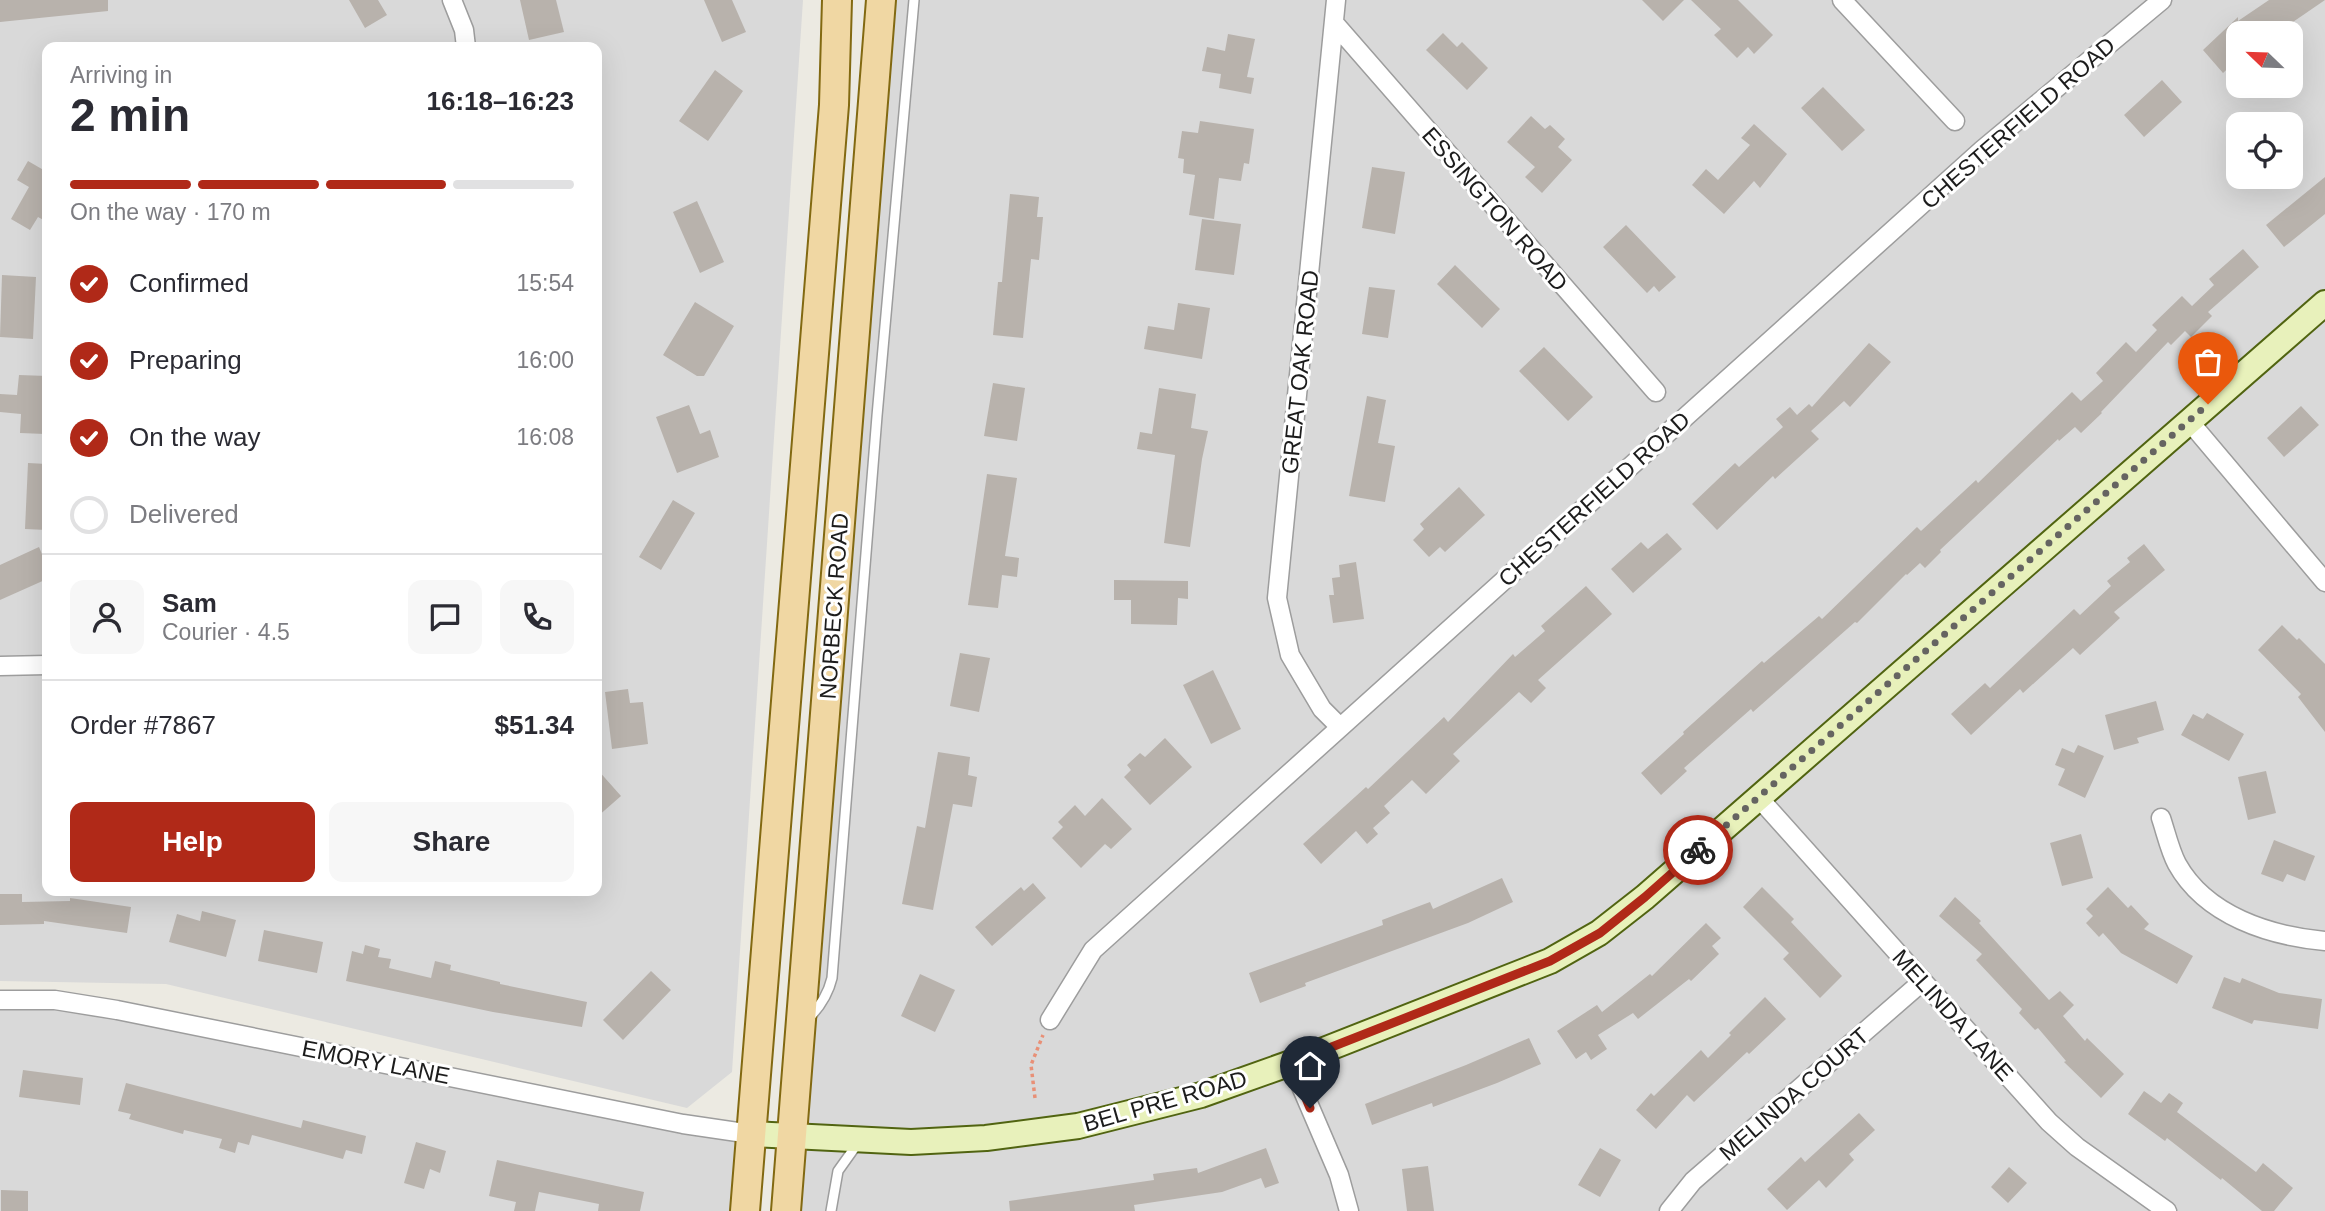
<!DOCTYPE html>
<meta charset="utf-8">
<style>
body{margin:0;font-family:Arial,sans-serif;background:#f7f7f7;color:#2b2b33;height:100vh;display:flex;flex-direction:column;font-size:26px;white-space:nowrap}
*{box-sizing:border-box;margin:0}
p{font-size:23px;color:#7c7c81}
.icon{flex:none;width:38px;height:38px;fill:none;stroke:currentColor;stroke-width:2;stroke-linecap:round;stroke-linejoin:round}
.map{position:relative;flex:1;overflow:hidden}
.sheet{position:absolute;left:42px;top:42px;width:560px;height:854px;display:flex;flex-direction:column;background:#fff;border-radius:14px;box-shadow:0 7px 28px #0002}
.sheet>*{flex:none}
.needle{width:46px;rotate:293deg}
.controls{position:absolute;left:2226px;top:21px;display:grid;gap:14px}
.controls a{display:grid;place-items:center;width:77px;height:77px;border-radius:14px;background:#fff;box-shadow:0 7px 28px #0002;font-size:35px}
.pin{position:absolute;display:grid;place-items:center;width:60px;height:60px;color:#fff;margin:-72px -30px;border-radius:50% 50% 50% 0;rotate:-45deg;box-shadow:0 0 7px #0007}
.pin .icon{rotate:45deg}
.courier{position:absolute;display:grid;place-items:center;width:70px;height:70px;margin:-35px;border:5px solid #b02918;border-radius:50%;background:#fff;color:#222;box-shadow:0 2px 9px #0007}
.head em{font-style:normal;font-weight:700}
.head div{display:flex;flex-direction:column-reverse}
.head{display:flex;align-items:center;justify-content:space-between;height:119px;padding:0 28px}
h1{font-size:46px;font-weight:700;line-height:52px}
.bar{display:grid;grid-template-columns:repeat(4,1fr);gap:10px 7px;align-content:center;height:84px;padding:0 28px}
.bar i{height:9px;border-radius:5px;background:#e1e1e2}
.bar .active{background:#b02918}
.bar p{grid-column:span 4}
.line{display:flex;align-items:center;gap:18px;padding:0 28px;border-top:2px solid #e1e1e2}
.line div{flex:1}
.round{display:grid;place-items:center;flex:none;width:74px;height:74px;border-radius:14px;background:#f7f7f7}
ol{padding:0 28px;list-style:none}
li{display:flex;align-items:center;gap:21px;height:77px}
li p{margin-inline-start:auto}
li .icon{padding:7px;border-radius:50%;background:#b02918;color:#fff;stroke-width:4}
li:last-child{color:#7c7c81}
li i{width:38px;height:38px;border:4px solid #e1e1e2;border-radius:50%}
.primary-button{display:flex;gap:14px;margin-top:auto;padding:14px 28px}
.primary-button a{flex:1;height:80px;border-radius:14px;background:#b02918;color:#fff;font-size:28px;font-weight:700;line-height:80px;text-align:center}
.primary-button a+a{background:#f7f7f7;color:#2b2b33}
.map>svg:first-child{display:block}
.residential{fill:#d9d9d9;fill-rule:evenodd}
.building{fill:#b8b2ac}
.lines{fill:none;stroke-linecap:round;stroke-linejoin:round}
.service-casing{stroke:#9d9d9d;stroke-width:12}
.minor-casing{stroke:#9d9d9d;stroke-width:21}
.secondary-casing{stroke:#516411;stroke-width:28}
.primary-casing{stroke:#826911;stroke-width:32}
.path{stroke:#e89077;stroke-width:3.5;stroke-dasharray:3.5 3.5;stroke-linecap:butt}
.service{stroke:#fff;stroke-width:9}
.minor{stroke:#fff;stroke-width:18}
.secondary{stroke:#e8f1bb;stroke-width:24}
.primary{stroke:#f0d7a3;stroke-width:28}
.done{stroke:#656461;stroke-width:7;stroke-dasharray:0 12.6}
.route{stroke:#b02918;stroke-width:9}
.labels{text-anchor:middle;dominant-baseline:central;stroke-width:6;stroke-linejoin:round;paint-order:stroke}
.street-label{font-size:23px;fill:#1c1c1c;stroke:#fff}
</style>
<div class="map">
<svg width="2325" height="1211" viewBox="0 0 2325 1211">
<rect width="100%" height="100%" fill="#eceae2"/>
<path class="residential" d="M0,0h803l-71,1072 -45,36 -521,-124 -166,-3zM47,47h550v844h-550z
M881,0h1444v1211h-1539zM2238,33h53v53h-53zM2238,124h53v53h-53z
M0,1000h55l696,134 -6,77h-745z"/>
<path class="building" d="M0,0h108v11l-108,11z
M349,0h29l9,15 -22,13z
M520,0h36l8,32 -35,8z
M704,0h28l14,32 -24,10z
M1642,0h42l-21,21z
M1691,0h47l35,35 -19,19 -6,-7 -11,11 -23,-23 7,-6z
M2269,0h56l-48,33h-39v26l-15,14 -20,-23 35,-33v4z
M1443,33l14,14 5,-5 26,26 -21,22 -41,-40z
M1228,34l27,5 -8,38 7,1 -3,16 -32,-6 2,-14 -19,-3 5,-24 18,4z
M715,70l28,21 -35,50 -29,-20z
M2162,80l20,22 -38,35 -20,-22z
M1823,87l42,43 -23,21 -41,-43z
M1531,116l14,13 5,-4 15,14 -7,8 14,13 -30,33 -17,-16 10,-10 -28,-25z
M1200,121l54,8 -5,35 -5,-1 -3,18 -22,-3 -5,41 -25,-4 6,-40 -12,-2 1,-14 -6,-1 4,-27 16,2z
M1754,124l33,30 -27,34 -6,-7 -30,33 -32,-29 14,-16 12,11 32,-35 -9,-7z
M28,161l19,11v50l-9,-5 -8,13 -19,-11 18,-32 -12,-7z
M1372,167l33,5 -10,62 -33,-6z
M2325,177v37l-41,33 -18,-22z
M1010,194l29,3 -2,20h6l-4,43 -8,-1 -8,79 -30,-3 5,-53h4z
M697,201l27,61 -24,11 -27,-61z
M1202,219l39,5 -7,51 -39,-5z
M1626,225l50,52 -17,15 -5,-6 -7,7 -44,-46z
M2243,249l16,18 -51,45 4,4 -21,21 -6,-6 -14,14 -3,-3 -67,70 1,1 -21,20 -6,-6 -16,14 -1,-2 -118,111 1,2 -16,16 -5,-5 -13,12 -1,-1 -49,49 -2,-1 -102,90 -2,-3 -67,59 3,3 -26,24 -20,-22 43,-39 -1,-2 79,-71 2,2 55,-47 3,3 95,-92 4,4 55,-51 2,3 94,-91 9,9 22,-20 -7,-8 30,-31 10,10 21,-22 -5,-5 30,-29 10,10 22,-21 -5,-6z
M1455,265l45,44 -18,19 -45,-44z
M2,275l34,2 -3,62 -33,-2z
M1369,287l26,3 -7,48 -26,-4z
M695,302l39,24 -30,50h-7l-34,-21z
M1178,303l32,5 -8,51 -58,-10 4,-23 26,4z
M1869,343l22,19 -41,45 -6,-6 -33,30 8,8 -44,40 -2,-3 -56,54 -25,-26 43,-41 4,4 44,-40 -7,-8 14,-12 7,8 12,-11 3,3z
M1544,347l49,50 -25,24 -49,-50z
M19,375l28,1 -2,58 -25,-1 1,-19 -21,-2v-18l17,1z
M993,383l32,5 -8,53 -33,-5z
M1159,388l37,6 -5,34 17,3 -6,28 -12,88 -26,-4 11,-88 -38,-6 3,-17 12,2z
M1367,396l19,4 -8,43 17,3 -10,56 -36,-6z
M689,405l11,29 10,-4 9,27 -42,16 -21,-56z
M2301,406l18,19 -35,32 -17,-19z
M28,463l19,1v66l-22,-1z
M987,474l30,4 -12,78 14,2 -2,19 -15,-2 -4,33 -30,-3z
M1459,487l26,28 -40,37 -5,-5 -11,10 -16,-17 11,-11 -4,-5z
M673,500l22,13 -34,57 -22,-13z
M1667,533l15,16 -49,44 -22,-24 30,-27 7,7z
M2144,544l21,26 -51,42 6,6 -40,37 -7,-7 -50,45 -3,-4 -49,46 -20,-21 34,-31 5,5 84,-79 6,6 31,-29 -4,-5 23,-19 -3,-4z
M39,547l8,19v13l-47,21v-35z
M1356,562l8,57 -31,4 -4,-28h5l-2,-17 8,-1 -1,-12z
M1114,580l74,1v18l-10,-1 -1,27 -46,-1v-24h-17z
M1586,586l26,28 -74,66 8,8 -15,15 -12,-11 -66,62 7,7 -34,33 -14,-14 -28,26 6,7 -17,15 5,6 -11,10 -11,-13 -35,33 -18,-20 63,-57 2,2 76,-72 4,5 65,-68 2,3 30,-26 -4,-5z
M2282,625l15,15 2,-2 26,26v68l-27,-35 3,-3 -43,-44z
M960,653l30,5 -11,54 -29,-6z
M1213,670l28,59 -30,15 -28,-59z
M628,689l2,14 13,-1 5,42 -36,5 -7,-57z
M2156,701l8,29 -27,8 2,5 -25,7 -9,-35z
M2207,713l37,21 -15,27 -48,-26 12,-21 10,5z
M1165,738l27,29 -42,38 -26,-28 7,-7 -4,-5 13,-12 5,4z
M2078,745l26,11 -19,42 -27,-13 7,-16 -10,-4 7,-17 12,5z
M938,752l32,5 -2,18 9,2 -5,30 -19,-3 -20,106 -31,-6 15,-78 8,2z
M597,769l24,27 -24,21z
M2266,771l10,42 -28,7 -10,-43z
M1102,798l30,31 -21,20 -6,-5 -24,24 -29,-30 11,-11 -5,-5 17,-17 10,11z
M2081,834l12,44 -31,8 -12,-43z
M2274,840l41,16 -10,25 -18,-7 -4,8 -22,-8z
M1502,878l11,24 -45,21 -163,60 1,3 -46,17 -11,-30 134,-48 -1,-5 48,-18 3,7z
M1033,883l13,15 -54,48 -17,-19 46,-40 3,4z
M1762,887l32,32 -3,3 51,54 -22,22 -37,-39 6,-6 -46,-46z
M2108,887l20,21 3,-3 18,19 -5,5 49,27 -16,28 -56,-31 -18,-20 -4,4 -13,-14 7,-7 -7,-7z
M0,894h22v8l48,-1v-3l61,9 -4,26 -83,-12v3l-44,1z
M1955,897l26,24 -2,2 70,77 11,-9 14,14 -11,11 22,25 2,-3 37,36 -23,24 -37,-36 2,-1 -28,-33 -3,2 -16,-17 3,-4 -46,-49 6,-6 -43,-38z
M202,911l34,9 -10,37 -57,-15 8,-28 23,7z
M1706,923l15,15 -9,8 7,8 -28,27 -2,-2 -51,40 -5,-6 -35,22 9,14 -16,11 -5,-8 -10,7 -19,-28 40,-26 5,7 48,-38 2,2z
M264,930l59,12 -6,31 -59,-12z
M365,945l15,4 -2,8 13,2 -2,9 42,10 4,-17 16,4 -1,5 50,12v2l87,18 -5,25 -89,-15 -147,-31 6,-30 11,3z
M651,971l20,19 -48,50 -20,-20z
M920,974l35,16 -20,42 -34,-16z
M2224,977l16,6 2,-5 37,15 43,6 -4,30 -64,-9 -2,4 -40,-16z
M1765,997l21,22 -37,35 -2,-2 -53,50 -7,-7 -31,34 -20,-19 15,-17 3,3 47,-46 7,8 23,-23 -2,-2z
M1529,1038l12,26 -44,19 -64,24 -1,-4 -60,22 -7,-21 101,-39z
M23,1070l60,8 -3,27 -61,-8z
M126,1083l175,45 2,-8 63,16 -4,18 -16,-4 -3,9 -91,-24 -3,10 -11,-3 -3,11 -16,-5 3,-9 -38,-9 -1,4 -54,-15 2,-5 -13,-3z
M2144,1091l17,12 8,-10 14,10 -6,9 79,60 7,-9 30,25 -19,23h-12l-40,-33 -1,2 -54,-42 -2,3 -37,-27z
M1859,1113l16,17 -26,24 5,6 -28,28 -7,-8 -32,30 -20,-21 34,-32 4,5z
M416,1142l30,9 -6,22 -10,-4 -6,20 -20,-6z
M1266,1148l13,35 -14,5 -4,-10 -39,14 -88,13 1,6h-125l-1,-10 145,-21 -1,-6 44,-6 1,5z
M1600,1148l21,12 -21,37 -22,-12z
M497,1160l147,32 -4,19h-42l1,-7 -60,-12 -4,19h-21l2,-9 -27,-6z
M1428,1166l6,45h-27l-5,-42z
M2009,1167l18,16 -19,20 -17,-16z
M1,1190l27,1v20h-27z"/>
<g class="lines">
<defs>
<path id="service" d="M808,1019c12,-12 20,-24 24,-41l45,-562 37,-416
M831,1211l7,-40 20,-28"/>
<path id="minor" d="M452,0l12,30 2,17
M1336,0l-59,598 13,57 32,54 18,18
M1842,0l113,121
M1335,24l321,368
M2189,421l136,161
M0,666l47,-1
M1758,797l291,325 28,25 90,64
M2161,818c5,15 9,33 16,46 29,52 93,72 148,77
M0,1000h55l62,10 566,114 68,10
M1050,1020l43,-70 889,-800 180,-150
M1291,1063l48,112 10,36
M1669,1211l24,-30 230,-200"/>
<path id="secondary" d="M751,1134l160,8 75,-4 92,-12 123,-31 90,-32 259,-102 49,-28 46,-36 680,-594"/>
<path id="primary" d="M745,1211l89,-1106 3,-105
M786,1211l95,-1211"/>
</defs>
<use href="#service" class="service-casing"/>
<use href="#minor" class="minor-casing"/>
<use href="#secondary" class="secondary-casing"/>
<use href="#primary" class="primary-casing"/>
<path class="path" d="M1035,1098l-4,-33 12,-30"/>
<use href="#service" class="service"/>
<use href="#minor" class="minor"/>
<use href="#secondary" class="secondary"/>
<use href="#primary" class="primary"/>
</g>
<g class="lines">
<path class="done" d="M1698,850l510,-446"/>
<path class="route" d="M1310,1108l-19,-45 259,-102 50,-28 45,-36 53,-47"/>
</g>
<g class="labels">
<g class="street-label">
<text transform="translate(2018 123) rotate(-41)">CHESTERFIELD ROAD</text>
<text transform="translate(1495 209) rotate(49)">ESSINGTON ROAD</text>
<text transform="translate(1300 372) rotate(-84)">GREAT OAK ROAD</text>
<text transform="translate(1594 499) rotate(-42)">CHESTERFIELD ROAD</text>
<text transform="translate(834 606) rotate(-86)">NORBECK ROAD</text>
<text transform="translate(1953 1015) rotate(48)">MELINDA LANE</text>
<text transform="translate(376 1062) rotate(11)">EMORY LANE</text>
<text transform="translate(1794 1094) rotate(-41)">MELINDA COURT</text>
<text transform="translate(1165 1101) rotate(-16)">BEL PRE ROAD</text>
</g>
</g>
</svg>
<div class="controls">
<a><svg class="needle" viewBox="-14 -14 28 28"><path d="M0-13l5 13h-10z" fill="#e53935"/><path d="M0 13l5-13h-10z" fill="#7c7c81"/></svg></a>
<a><svg class="icon" aria-label="locate" viewBox="0 0 24 24"><circle cx="12" cy="12" r="6"/><path d="M12 2v4M12 18v4M2 12h4M18 12h4"/></svg></a>
</div>
<div class="pin" style="left:2208px;top:404px;background:#ea580c"><svg class="icon" aria-label="bag" viewBox="0 0 24 24"><path d="M5 8h14l-1 12H6zM9 8a3 3 0 0 1 6 0"/></svg></div>
<div class="pin" style="left:1310px;top:1108px;background:#1f2937"><svg class="icon" aria-label="home" viewBox="0 0 24 24"><path d="M3 11l9-7 9 7M6 9v11h12V9"/></svg></div>
<div class="courier" style="left:1698px;top:850px"><svg class="icon" aria-label="bike" viewBox="0 0 24 24"><circle cx="6" cy="16" r="4"/><circle cx="18" cy="16" r="4"/><path d="M6 16l4-8h5l3 8M10 8l3 8H6M13 5h3"/></svg></div>
<section class="sheet">
<div class="head"><div><h1>2 min</h1><p>Arriving in</p></div><em>16:18–16:23</em></div>
<div class="bar"><i class="active"></i><i class="active"></i><i class="active"></i><i></i><p>On the way · 170 m</p></div>
<ol>
<li><svg class="icon" aria-label="check" viewBox="0 0 24 24"><path d="M5 12l5 5 9-10"/></svg>Confirmed<p>15:54</p></li>
<li><svg class="icon" aria-label="check" viewBox="0 0 24 24"><path d="M5 12l5 5 9-10"/></svg>Preparing<p>16:00</p></li>
<li><svg class="icon" aria-label="check" viewBox="0 0 24 24"><path d="M5 12l5 5 9-10"/></svg>On the way<p>16:08</p></li>
<li><i></i>Delivered</li>
</ol>
<div class="line" style="height:126px"><a class="round"><svg class="icon" aria-label="person" viewBox="0 0 24 24"><circle cx="12" cy="8" r="4"/><path d="M4 21q1-7 8-7t8 7"/></svg></a><div><b>Sam</b><p>Courier · 4.5</p></div><a class="round"><svg class="icon" aria-label="chat" viewBox="0 0 24 24"><path d="M4 5h16v11H9l-5 4z"/></svg></a><a class="round"><svg class="icon" aria-label="phone" viewBox="0 0 24 24"><path d="M5 4h4l2 5-3 2q2 4 5 5l2-3 5 2v4C11 20 4 13 5 4z"/></svg></a></div>
<div class="line" style="height:91px"><div>Order #7867</div><b>$51.34</b></div>
<div class="primary-button"><a>Help</a><a>Share</a></div>
</section>
</div>
